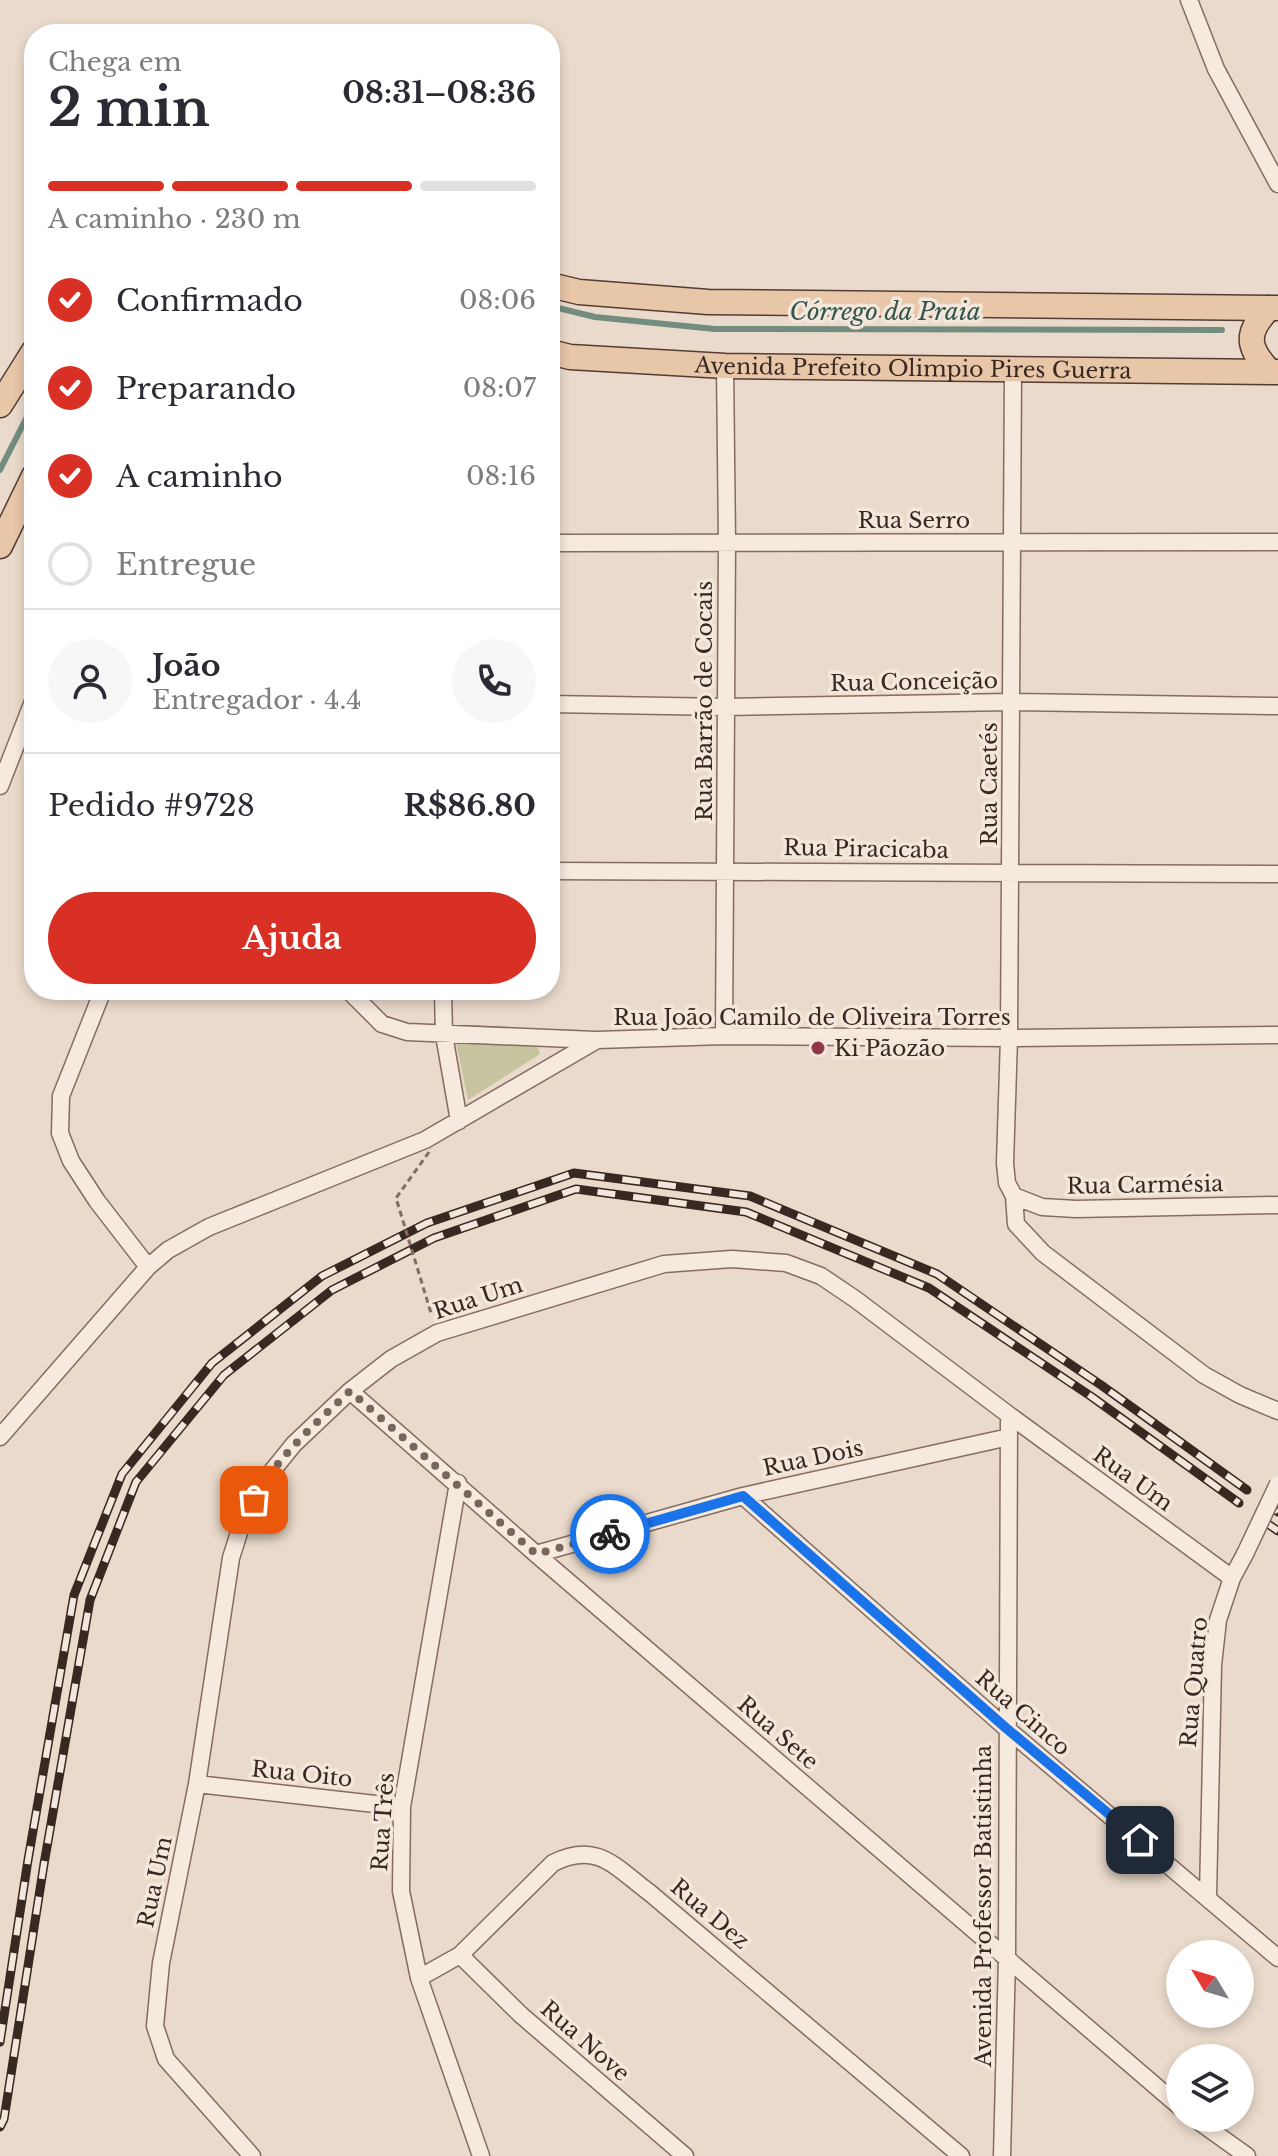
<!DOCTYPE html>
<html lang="pt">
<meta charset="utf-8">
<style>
body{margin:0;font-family:"Libre Baskerville",serif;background:#f7f7f7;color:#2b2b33;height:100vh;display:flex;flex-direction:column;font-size:30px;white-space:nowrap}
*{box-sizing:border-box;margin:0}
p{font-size:26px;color:#7c7c81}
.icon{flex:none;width:44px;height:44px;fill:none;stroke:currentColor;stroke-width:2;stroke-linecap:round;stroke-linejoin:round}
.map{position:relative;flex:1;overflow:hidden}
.panel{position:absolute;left:24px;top:24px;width:536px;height:976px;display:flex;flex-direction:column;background:#fff;border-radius:32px;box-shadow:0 4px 12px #0003}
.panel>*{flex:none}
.needle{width:52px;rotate:308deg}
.controls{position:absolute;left:1166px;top:1940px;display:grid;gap:16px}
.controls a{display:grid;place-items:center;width:88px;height:88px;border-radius:50%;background:#fff;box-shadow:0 4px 12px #0003;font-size:40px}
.pin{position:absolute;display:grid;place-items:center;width:68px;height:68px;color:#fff;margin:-34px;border-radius:16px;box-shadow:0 4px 12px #0006}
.courier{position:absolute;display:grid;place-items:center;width:80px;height:80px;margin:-40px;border:6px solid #1a73e8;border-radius:50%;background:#fff;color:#222;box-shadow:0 2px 10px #0007}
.overview em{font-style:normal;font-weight:800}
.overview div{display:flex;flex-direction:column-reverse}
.overview{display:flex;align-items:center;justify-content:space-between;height:136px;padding:0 24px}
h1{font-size:52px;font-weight:800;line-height:60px}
.bar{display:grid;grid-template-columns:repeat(4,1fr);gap:12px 8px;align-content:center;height:96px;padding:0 24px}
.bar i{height:10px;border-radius:6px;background:#e1e1e2}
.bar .current{background:#d93025}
.bar p{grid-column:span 4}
.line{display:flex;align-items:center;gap:20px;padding:0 24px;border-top:2px solid #e1e1e2}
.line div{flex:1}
.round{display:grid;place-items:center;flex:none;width:84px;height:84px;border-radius:42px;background:#f7f7f7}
ol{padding:0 24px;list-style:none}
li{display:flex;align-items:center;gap:24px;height:88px}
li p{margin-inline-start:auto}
li .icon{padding:8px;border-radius:50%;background:#d93025;color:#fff;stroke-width:4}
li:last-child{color:#7c7c81}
li i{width:44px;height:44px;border:4px solid #e1e1e2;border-radius:50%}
.button{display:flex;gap:16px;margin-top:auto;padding:16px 24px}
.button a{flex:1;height:92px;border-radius:48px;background:#d93025;color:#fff;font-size:32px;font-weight:800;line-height:92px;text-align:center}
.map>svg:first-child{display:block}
.green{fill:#c8c39f}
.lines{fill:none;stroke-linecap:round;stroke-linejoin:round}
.stream{stroke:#728d80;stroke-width:6}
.street-casing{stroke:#856c61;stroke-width:19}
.primary-casing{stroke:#543c34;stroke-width:27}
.street{stroke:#f6e9dd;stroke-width:16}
.primary{stroke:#e8c6a8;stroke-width:24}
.rail-casing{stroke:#382822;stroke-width:9}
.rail{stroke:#f3e6da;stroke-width:6;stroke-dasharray:18;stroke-linecap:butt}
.street-bridge-casing{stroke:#856c61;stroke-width:19;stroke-linecap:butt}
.path-bridge{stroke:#856c61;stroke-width:3;stroke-dasharray:6 4;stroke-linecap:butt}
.street-bridge{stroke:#f6e9dd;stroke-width:16}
.done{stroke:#76665d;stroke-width:8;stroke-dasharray:0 14.4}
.route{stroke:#1a73e8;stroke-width:10}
.poi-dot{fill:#8e374b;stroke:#f3e6da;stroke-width:3}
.labels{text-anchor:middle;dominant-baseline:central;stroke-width:7;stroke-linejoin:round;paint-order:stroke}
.street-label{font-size:22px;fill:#382822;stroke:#f3e6da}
.poi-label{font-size:22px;fill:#382822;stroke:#f3e6da;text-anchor:start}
.water-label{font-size:24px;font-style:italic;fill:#33564c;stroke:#f3e6da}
</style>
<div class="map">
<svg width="1278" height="2156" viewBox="0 0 1278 2156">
<rect width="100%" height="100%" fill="#eadacb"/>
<path class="green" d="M456,1043l81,3 3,8 -72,46z"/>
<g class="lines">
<path class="stream" d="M550,306l45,11 120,12 507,1
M0,470l34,-67"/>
<defs>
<path id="street" d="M1189,0l27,69 62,115
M1013,370l-4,668 -4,125 2,20 7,13 2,28 27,29 161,122 36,20 38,16
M550,543l728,-1
M550,704l176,3 285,-5 267,4
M0,786l34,-87
M550,871l728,3
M103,990l-42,106 -1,37 11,28 26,40 51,66
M348,990l34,34 25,8 188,8
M443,990l1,45 15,86
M724,1036l3,-494 -2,-176
M1014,1196l28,11 34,2 202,-4
M350,1391l186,163 644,553
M0,1437l148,-170 20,-17 41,-23 216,-87 172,-100 127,-4 285,2 269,-3
M458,1483l-56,324 -1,84 18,87 62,178
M743,1496l263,232 272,230
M536,1554l207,-58 266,-59
M197,1784l205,23
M1208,1896l5,-231 5,-45 14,-42 13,-24
M460,1955l61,60 164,141
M419,1978l41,-23 93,-92c45,-22 62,4 97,30l311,263
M1194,2118l53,38
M252,2156l-86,-97 -11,-33 6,-63 36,-179 34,-226 12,-38 21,-39 30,-37 56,-53 41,-32 46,-26 227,-69 68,-5 54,4 35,13 34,23 154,116 223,163
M1002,2156l5,-198 2,-543"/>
<g id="primary">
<path d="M550,285l29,7 129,10 570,6"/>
<path id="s1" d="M550,352l20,5 155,9 553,6"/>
<path d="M1269,371c-23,-25 -23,-39 0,-63"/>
<path d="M0,405l34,-54"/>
<path d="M0,546l34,-70"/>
</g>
</defs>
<use href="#street" class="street-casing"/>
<use href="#primary" class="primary-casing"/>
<use href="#street" class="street"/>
<use href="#primary" class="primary"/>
<defs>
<path id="rail" d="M1276,1510l2,2
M1268,1524l10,7
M0,2042l28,-182 46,-265 48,-121 90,-111 110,-87 105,-53 147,-50 176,23 187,78 164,111 146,105
M0,2127l4,-8 40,-255 46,-264 46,-118 88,-107 108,-85 102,-52 142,-49 170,23 183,76 163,109 147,106"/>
</defs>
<use href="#rail" class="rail-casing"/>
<use href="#rail" class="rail"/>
<defs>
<path id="street-bridge" d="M1245,1554l33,-70"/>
</defs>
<use href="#street-bridge" class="street-bridge-casing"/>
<path class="path-bridge" d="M429,1152l-33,46 35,115"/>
<use href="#street-bridge" class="street-bridge"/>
</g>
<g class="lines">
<path class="done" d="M254,1500c23,-43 60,-75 96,-109l186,163 74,-20"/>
<path class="route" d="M610,1534l133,-38 263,232 134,112"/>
</g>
<circle class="poi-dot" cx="818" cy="1048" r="8"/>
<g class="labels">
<g class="street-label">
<text stroke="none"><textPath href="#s1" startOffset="364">Avenida Prefeito Olimpio Pires Guerra</textPath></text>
<text x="914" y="520">Rua Serro</text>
<text transform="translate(914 682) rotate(-1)">Rua Conceição</text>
<text transform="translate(704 701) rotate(-90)">Rua Barrão de Cocais</text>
<text transform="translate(989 784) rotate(-90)">Rua Caetés</text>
<text transform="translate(866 849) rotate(1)">Rua Piracicaba</text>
<text x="812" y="1017">Rua João Camilo de Oliveira Torres</text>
<text transform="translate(1145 1185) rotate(-1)">Rua Carmésia</text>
<text transform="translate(478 1298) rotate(-18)">Rua Um</text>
<text transform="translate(813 1458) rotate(-12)">Rua Dois</text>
<text transform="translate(1133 1479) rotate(36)">Rua Um</text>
<text transform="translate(1194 1682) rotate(-85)">Rua Quatro</text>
<text transform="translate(1023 1713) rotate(41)">Rua Cinco</text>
<text transform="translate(778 1733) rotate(41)">Rua Sete</text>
<text transform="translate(302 1774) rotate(6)">Rua Oito</text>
<text transform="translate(383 1822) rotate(-86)">Rua Três</text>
<text transform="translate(155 1882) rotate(-78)">Rua Um</text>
<text transform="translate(983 1906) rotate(-90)">Avenida Professor Batistinha</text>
<text transform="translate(710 1914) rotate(40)">Rua Dez</text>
<text transform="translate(585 2041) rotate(41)">Rua Nove</text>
</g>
<g class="poi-label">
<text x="834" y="1048">Ki Pãozão</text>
</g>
<g class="water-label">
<text x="885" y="311">Córrego da Praia</text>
</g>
</g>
</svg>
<div class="controls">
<a><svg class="needle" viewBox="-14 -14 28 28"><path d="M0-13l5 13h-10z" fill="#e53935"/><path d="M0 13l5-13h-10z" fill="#7c7c81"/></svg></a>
<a><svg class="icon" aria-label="layers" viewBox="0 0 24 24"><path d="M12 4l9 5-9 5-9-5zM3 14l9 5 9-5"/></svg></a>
</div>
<div class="pin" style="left:254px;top:1500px;background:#ea580c"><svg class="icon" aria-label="bag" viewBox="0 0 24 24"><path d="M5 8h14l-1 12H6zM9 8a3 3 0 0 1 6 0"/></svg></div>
<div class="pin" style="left:1140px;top:1840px;background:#1f2937"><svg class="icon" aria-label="home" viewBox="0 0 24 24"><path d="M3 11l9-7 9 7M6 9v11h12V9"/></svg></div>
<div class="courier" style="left:610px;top:1534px"><svg class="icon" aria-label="bike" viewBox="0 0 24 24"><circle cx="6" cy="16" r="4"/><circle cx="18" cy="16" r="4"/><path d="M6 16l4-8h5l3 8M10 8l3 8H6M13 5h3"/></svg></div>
<section class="panel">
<div class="overview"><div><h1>2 min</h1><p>Chega em</p></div><em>08:31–08:36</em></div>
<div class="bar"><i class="current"></i><i class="current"></i><i class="current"></i><i></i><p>A caminho · 230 m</p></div>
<ol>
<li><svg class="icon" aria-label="check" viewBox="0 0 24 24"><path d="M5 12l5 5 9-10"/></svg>Confirmado<p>08:06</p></li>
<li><svg class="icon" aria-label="check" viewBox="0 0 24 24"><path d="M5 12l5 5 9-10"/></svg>Preparando<p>08:07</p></li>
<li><svg class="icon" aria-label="check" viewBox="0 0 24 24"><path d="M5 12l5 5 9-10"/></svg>A caminho<p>08:16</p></li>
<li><i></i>Entregue</li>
</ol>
<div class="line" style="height:144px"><a class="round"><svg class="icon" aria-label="person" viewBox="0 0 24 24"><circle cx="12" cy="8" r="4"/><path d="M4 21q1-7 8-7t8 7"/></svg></a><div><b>João</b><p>Entregador · 4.4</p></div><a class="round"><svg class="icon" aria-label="phone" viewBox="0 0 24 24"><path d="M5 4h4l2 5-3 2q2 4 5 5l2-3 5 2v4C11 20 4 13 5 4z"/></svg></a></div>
<div class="line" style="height:104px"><div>Pedido #9728</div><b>R$86.80</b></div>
<div class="button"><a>Ajuda</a></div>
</section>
</div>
